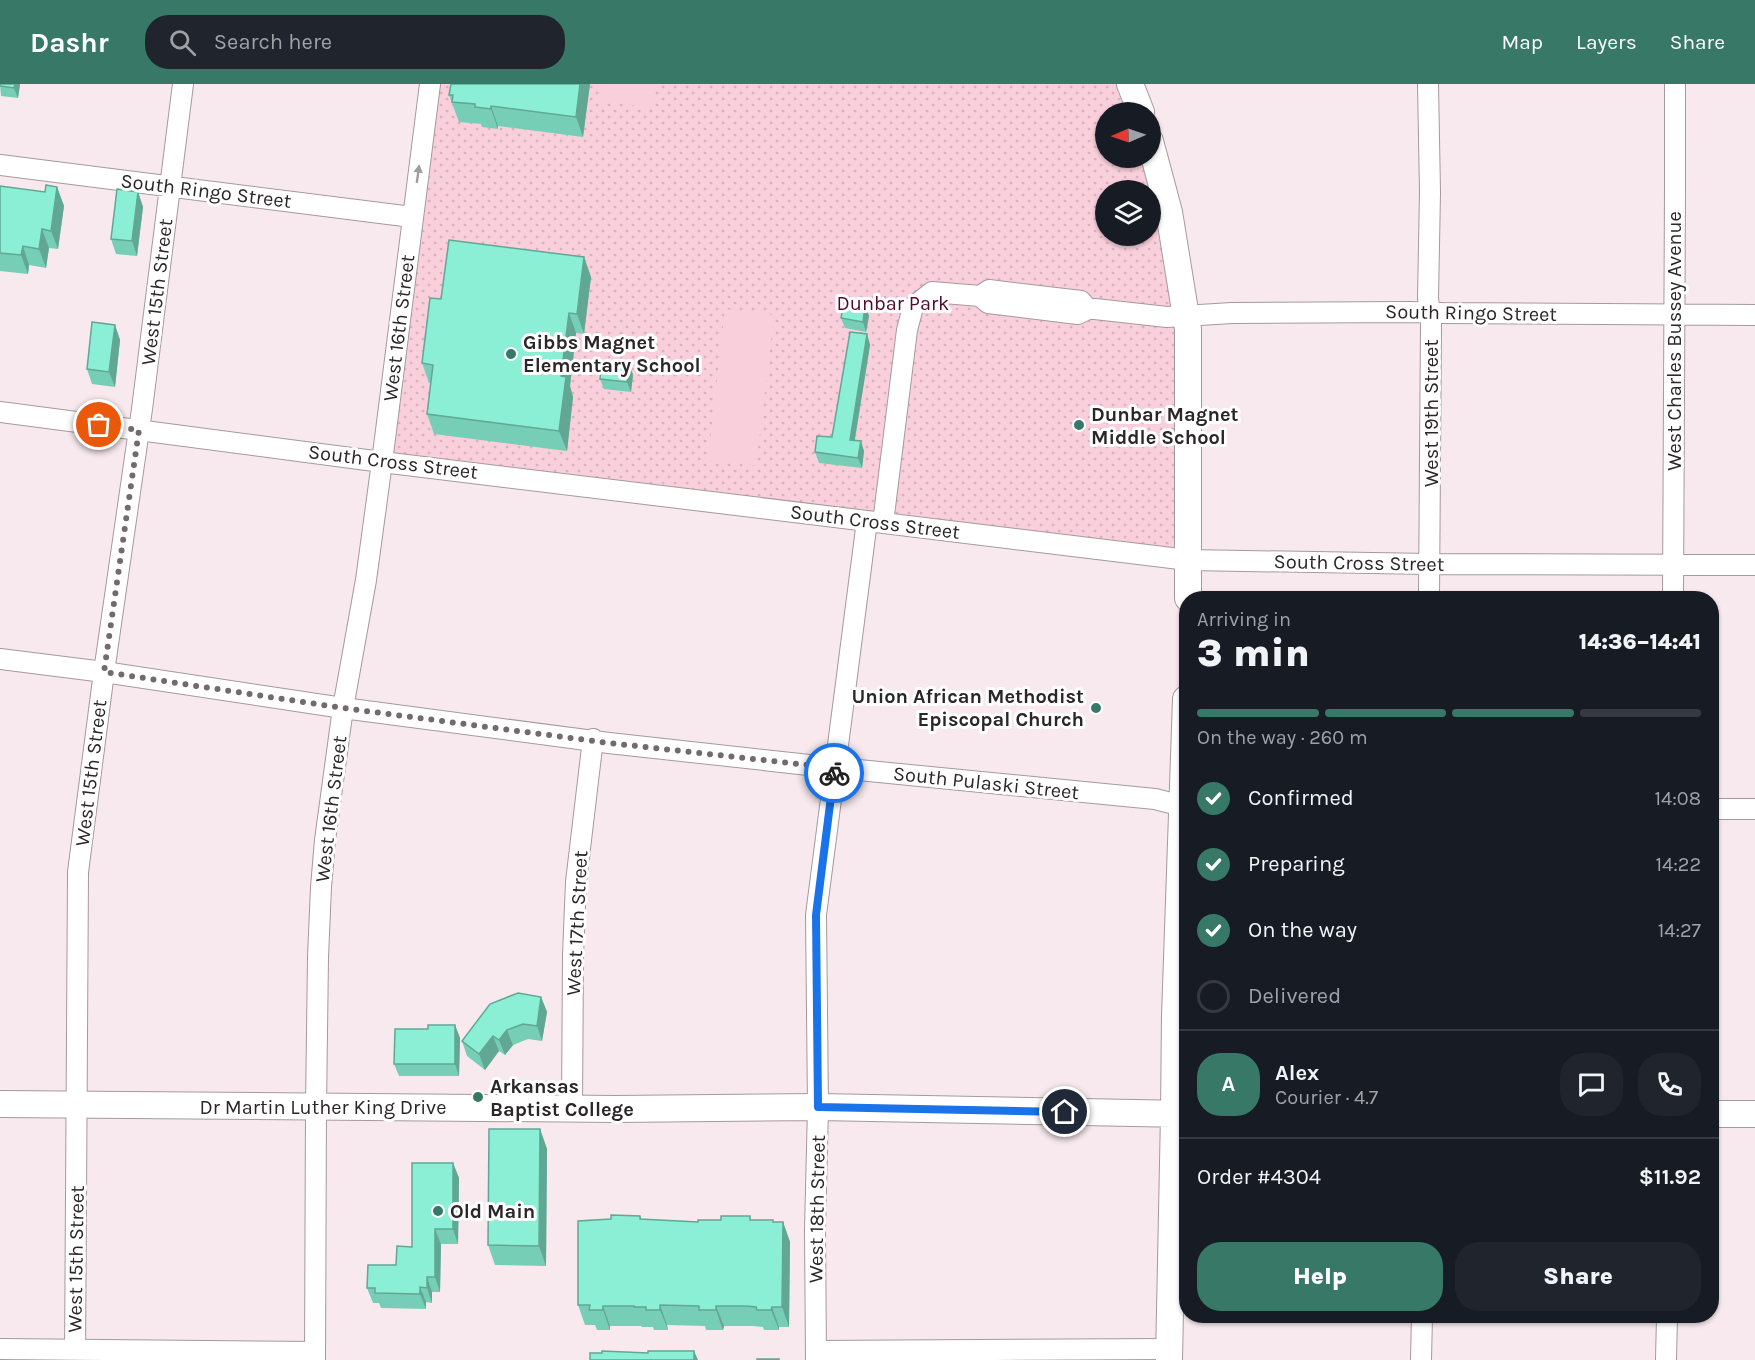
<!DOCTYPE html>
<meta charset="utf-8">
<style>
body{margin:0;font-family:Karla,sans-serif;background:#20242c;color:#f1f3f6;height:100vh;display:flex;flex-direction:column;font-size:22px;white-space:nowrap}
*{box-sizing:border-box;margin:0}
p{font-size:20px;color:#9ea1a6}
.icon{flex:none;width:33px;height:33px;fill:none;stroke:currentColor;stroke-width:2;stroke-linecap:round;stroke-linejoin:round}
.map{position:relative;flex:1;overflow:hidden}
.drawer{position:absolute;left:1179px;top:507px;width:540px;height:732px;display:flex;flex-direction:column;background:#171b24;border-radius:24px;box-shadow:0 2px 4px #0004}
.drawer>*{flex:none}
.needle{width:39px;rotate:268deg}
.buttons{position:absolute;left:1095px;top:18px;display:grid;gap:12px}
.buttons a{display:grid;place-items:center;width:66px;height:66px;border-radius:50%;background:#171b24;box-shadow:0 2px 4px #0004;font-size:30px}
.pin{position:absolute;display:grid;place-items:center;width:51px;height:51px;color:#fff;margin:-26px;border:3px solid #fff;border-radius:50%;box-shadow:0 2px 6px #0007}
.courier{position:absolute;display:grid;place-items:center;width:60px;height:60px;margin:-30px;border:4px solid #1a73e8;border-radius:50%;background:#fff;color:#222;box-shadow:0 2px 8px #0007}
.head em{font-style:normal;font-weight:800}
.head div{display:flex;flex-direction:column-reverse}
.head{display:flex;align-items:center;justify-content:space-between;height:102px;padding:0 18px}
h1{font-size:39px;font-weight:800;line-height:45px}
.bar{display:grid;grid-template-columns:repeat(4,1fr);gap:9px 6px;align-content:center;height:72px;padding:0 18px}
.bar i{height:8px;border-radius:4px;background:#363941}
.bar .current{background:#377867}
.bar p{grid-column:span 4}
.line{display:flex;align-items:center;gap:15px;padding:0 18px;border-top:2px solid #363941}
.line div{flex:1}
.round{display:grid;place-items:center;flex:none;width:63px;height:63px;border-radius:24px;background:#20242c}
ol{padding:0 18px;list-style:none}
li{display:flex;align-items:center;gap:18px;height:66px}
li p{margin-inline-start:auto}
li .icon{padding:6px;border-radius:50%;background:#377867;color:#fff;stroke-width:4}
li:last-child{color:#9ea1a6}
li i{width:33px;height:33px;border:3px solid #363941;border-radius:50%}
.primary-button{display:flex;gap:12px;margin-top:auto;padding:12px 18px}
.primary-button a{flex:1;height:69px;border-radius:24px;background:#377867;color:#fff;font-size:24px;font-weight:800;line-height:69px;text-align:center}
.primary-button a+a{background:#20242c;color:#f1f3f6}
header{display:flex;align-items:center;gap:36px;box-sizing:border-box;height:84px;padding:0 30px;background:#377867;color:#fff}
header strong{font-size:28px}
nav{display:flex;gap:33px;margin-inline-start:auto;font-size:21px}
.search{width:420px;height:54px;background:#20242c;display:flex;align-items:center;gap:15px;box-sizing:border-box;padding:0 21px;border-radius:24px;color:#9ea1a6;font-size:22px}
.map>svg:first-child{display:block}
.grass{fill:url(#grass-dots);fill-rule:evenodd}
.garden{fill:#f9cfdb}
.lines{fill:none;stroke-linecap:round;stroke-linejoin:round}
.minor-casing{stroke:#a6999d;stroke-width:22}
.major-casing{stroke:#a6999d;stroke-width:28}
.minor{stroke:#fff;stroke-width:20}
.major{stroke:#fff;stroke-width:26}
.wall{fill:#77ceb6}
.shaded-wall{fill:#61a794}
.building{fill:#8aefd4;stroke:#61a794;stroke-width:1.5}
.oneway{fill:#a09d9e}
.done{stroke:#726a6c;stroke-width:6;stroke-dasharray:0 10.8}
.route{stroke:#1a73e8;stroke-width:8}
.poi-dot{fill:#377867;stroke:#fff;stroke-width:2}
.labels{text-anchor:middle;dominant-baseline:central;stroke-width:6;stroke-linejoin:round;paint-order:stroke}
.street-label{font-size:20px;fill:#2b2627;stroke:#fff}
.park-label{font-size:20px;fill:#52092b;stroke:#fff}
.poi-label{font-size:20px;font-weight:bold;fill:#2b2627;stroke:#fff;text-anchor:start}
</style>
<header>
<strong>Dashr</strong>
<div class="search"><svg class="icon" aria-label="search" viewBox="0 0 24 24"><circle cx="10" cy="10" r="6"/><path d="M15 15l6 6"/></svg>Search here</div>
<nav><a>Map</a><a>Layers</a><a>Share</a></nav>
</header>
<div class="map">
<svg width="1755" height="1276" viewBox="0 0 1755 1276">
<defs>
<pattern id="grass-dots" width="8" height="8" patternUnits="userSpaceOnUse" patternTransform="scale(1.5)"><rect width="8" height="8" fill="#f9cfdb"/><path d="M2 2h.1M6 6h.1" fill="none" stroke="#d6b2bc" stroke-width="1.8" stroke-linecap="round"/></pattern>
</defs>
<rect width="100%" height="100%" fill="#f7e9ed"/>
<path class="grass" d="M430,0h698l10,28h-32v46h44l36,159 2,243 -806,-98zM1106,106h44v46h-44z"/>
<path class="garden" d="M602,0h53l-3,24 -53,-7z
M725,225l49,6 -18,151 -48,-6z"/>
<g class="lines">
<defs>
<path id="minor" d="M1428,0l2,108 -2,106 3,25 -2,275
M0,81l412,52
M980,212l9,-6 92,11 7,8
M0,328l382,50 806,98 242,4 325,1
M883,439l24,-193 6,-23 19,-15 48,4 8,7 90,11 10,-5h7l72,8 65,-4 178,-1 33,1 312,2
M1673,514l2,-407v-107
M0,575l104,13 239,36 266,35 209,23 337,33 31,8
M1712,725h43
M572,1024l1,-153 3,-73 17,-143
M0,1265l315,3
M816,1267l353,-2
M75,1276l3,-488 26,-200 38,-263 41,-325
M315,1276l1,-253 2,-150 3,-70 4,-47 18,-132 23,-128 16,-118 48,-378
M816,1276l-1,-130 3,-123 -2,-192 51,-394
M1421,1276l1,-44
M1666,1276l1,-44"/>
<path id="major" d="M1130,0l11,28
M1150,57l19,71 19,117v269
M0,1020l616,5 202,-2 368,7
M1712,1030h43
M1169,1276l5,-246 1,-98 11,-317"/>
</defs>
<use href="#minor" class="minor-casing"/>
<use href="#major" class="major-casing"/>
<use href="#minor" class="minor"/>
<use href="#major" class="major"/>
</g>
<path class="wall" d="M0,0h20l-2,14 -17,-2z
M451,0h139l-7,53 -85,-11v3l-16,-2 -1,-3 -22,-2 -10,-27z
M0,102l45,6 12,-5 7,19 -6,43 -9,-1 -3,20 -17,-3 -1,9 -28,-3z
M138,108l5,15 -6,49 -21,-2 -5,-15z
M584,173l7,20 -7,57 -8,-1 -6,53 3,11 -6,54 -133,-17 -7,-20 4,-31h-2l-7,-20 19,-64z
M865,222l4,10 -3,16 -21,-4 -4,-10z
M115,241l5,15 -5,47 -23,-3 -5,-15z
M867,250l3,11 -15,95 9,11 -2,17 -43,-5 -4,-11 17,-15z
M633,291l-2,17 -27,-3 -4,-10z
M541,913l6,15 -5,29 -14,-2 -15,6 -8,10 -6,-4 -14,19 -18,-14 -5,-15z
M455,941l5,13 -1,38h-60l-5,-12 34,-35z
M540,1045l7,20 -1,117 -51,-1 -7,-20z
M453,1079l6,15 -1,66h-17l-1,48h-8v11l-6,-1v7l-45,-1 -2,-5h-6l-6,-15 29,-23 16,-18z
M640,1132l2,3 56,3 23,-2 29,-4 1,4h22v2h10l7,20 -1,85h-10v3h-15l-1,-3 -10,-1h-29l-1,4h-17l-1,-4 -38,-1 1,5h-14l-1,-3h-11l-1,-1h-31v4h-13l-2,-5h-10l-7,-20 33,-86z"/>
<path class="shaded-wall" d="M15,0h5l-2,14 -4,-10z
M580,0h10l-7,53 -7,-20z
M491,22l7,20v3l-7,-20z
M57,103l7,19 -6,43 -7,-18z
M138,108l5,15 -6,49 -5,-15z
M42,145l7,19 -3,20 -7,-19z
M23,162l6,19 -1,9 -7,-19z
M584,173l7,20 -7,57 -7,-20z
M865,222l4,10 -3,16 -3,-10z
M569,229l7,20 -6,53 3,11 -6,54 -8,-20 2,-55z
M115,241l5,15 -5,47 -6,-15z
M867,250l3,11 -17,105 -3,-10z
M630,281l3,10 -2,17 -4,-10z
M861,357l3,10 -2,17 -4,-10z
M541,913l6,15 -5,29 -5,-15z
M455,941l5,13 -1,38 -4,-12z
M507,946l6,15 -8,10 -6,-15z
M493,952l6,15 -14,19 -6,-16z
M540,1045l7,20 -1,117 -7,-20z
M453,1079l6,15 -1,66 -5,-15z
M783,1138l7,20 -1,85 -7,-20z
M435,1145l6,15 -1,48 -5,-15z
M427,1193l5,15v11l-5,-15z
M420,1203l6,15v7l-6,-15z
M660,1221l7,20 1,5 -8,-20z
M603,1222l7,20v4l-7,-20z
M716,1222l8,20 -1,4 -7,-20z
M772,1223l7,20v3l-8,-20z
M694,1267l4,9h-4z"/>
<path class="building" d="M0,0h15l-1,4 -14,-2z
M451,0h129l-4,33 -85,-11v3l-16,-2v-3l-23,-2 1,-7h-4z
M46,101l11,2 -6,44 -9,-2 -3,20 -16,-3 -2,9 -21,-2v-67l45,6z
M117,105l21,3 -6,49 -21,-2z
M449,156l135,17 -7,57 -8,-1 -8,63 5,1 -7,54 -132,-17 6,-49 -11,-2 8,-65 11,1z
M844,218l21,4 -2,16 -22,-4z
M92,238l23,3 -6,47 -22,-3z
M850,248l17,2 -17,106 11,1 -3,17 -43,-6 2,-16 15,1z
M602,278l28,3 -3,17 -27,-3z
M518,909l23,4 -4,29 -14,-2 -16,6 -8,10 -6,-4 -14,18 -17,-13 28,-37z
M428,941h27v39h-61l1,-35h33z
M489,1045h51l-1,117 -51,-1z
M412,1079h41v66h-18v48h-8v11l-7,-1v7l-45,-1v-5h-8l1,-23h28l1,-19 15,1z
M611,1131l29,1v3l58,3v-2h23v-4h29v4h23v2h10l-1,85h-10l-1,3h-14l-1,-3 -10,-1h-30v4h-17v-4l-39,-1v5h-14v-3h-12v-1h-31v4h-14l1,-5h-12v-84l33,-2z
M602,1267l46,2v-2h46v9h-104v-7h12z
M757,1275h22v1h-22z"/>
<defs><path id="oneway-solid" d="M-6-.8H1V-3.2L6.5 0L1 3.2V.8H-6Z" transform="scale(1.5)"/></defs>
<use class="oneway" href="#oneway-solid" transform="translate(418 90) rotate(-82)"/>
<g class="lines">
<path class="done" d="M99,341l40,5 -35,242 239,36 266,35 226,25 -1,5"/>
<path class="route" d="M834,689l-18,142 2,192 247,5"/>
</g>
<g class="poi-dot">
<circle cx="511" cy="270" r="6"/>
<circle cx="1079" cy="341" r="6"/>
<circle cx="1096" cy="624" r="6"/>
<circle cx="478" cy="1013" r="6"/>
<circle cx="438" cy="1127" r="6"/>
</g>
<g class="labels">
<g class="street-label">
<text transform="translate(206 107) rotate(7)">South Ringo Street</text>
<text transform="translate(157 208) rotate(-83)">West 15th Street</text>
<text transform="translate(1471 229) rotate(1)">South Ringo Street</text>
<text transform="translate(399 244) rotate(-83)">West 16th Street</text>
<text transform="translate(1674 257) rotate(-90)">West Charles Bussey Avenue</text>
<text transform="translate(1431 329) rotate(-90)">West 19th Street</text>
<text transform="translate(393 378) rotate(7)">South Cross Street</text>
<text transform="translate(875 438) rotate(7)">South Cross Street</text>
<text transform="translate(1359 479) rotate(1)">South Cross Street</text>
<text transform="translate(91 689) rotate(-83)">West 15th Street</text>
<text transform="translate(986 699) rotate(6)">South Pulaski Street</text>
<text transform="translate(331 725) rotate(-83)">West 16th Street</text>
<text transform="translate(577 839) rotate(-87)">West 17th Street</text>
<text x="323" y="1023">Dr Martin Luther King Drive</text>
<text transform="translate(817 1125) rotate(-89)">West 18th Street</text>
<text transform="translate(76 1175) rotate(-89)">West 15th Street</text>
</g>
<g class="park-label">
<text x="893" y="219">Dunbar Park</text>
</g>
<g class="poi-label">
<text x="523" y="258">Gibbs Magnet<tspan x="523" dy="23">Elementary School</tspan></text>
<text x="1091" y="330">Dunbar Magnet<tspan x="1091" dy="23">Middle School</tspan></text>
<text x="1084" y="612" text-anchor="end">Union African Methodist<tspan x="1084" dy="23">Episcopal Church</tspan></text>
<text x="490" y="1002">Arkansas<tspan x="490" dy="23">Baptist College</tspan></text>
<text x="450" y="1127">Old Main</text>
</g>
</g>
</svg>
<div class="buttons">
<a><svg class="needle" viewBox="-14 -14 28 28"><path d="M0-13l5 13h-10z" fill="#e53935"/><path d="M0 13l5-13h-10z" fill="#9ea1a6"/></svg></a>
<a><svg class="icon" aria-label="layers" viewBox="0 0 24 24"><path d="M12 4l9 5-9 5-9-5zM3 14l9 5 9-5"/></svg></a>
</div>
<div class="pin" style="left:99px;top:341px;background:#ea580c"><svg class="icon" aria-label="bag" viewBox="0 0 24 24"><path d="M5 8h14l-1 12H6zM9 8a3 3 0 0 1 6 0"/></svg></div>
<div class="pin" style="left:1065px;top:1028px;background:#1f2937"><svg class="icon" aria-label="home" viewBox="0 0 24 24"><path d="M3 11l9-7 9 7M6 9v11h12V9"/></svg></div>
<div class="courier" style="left:834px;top:689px"><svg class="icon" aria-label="bike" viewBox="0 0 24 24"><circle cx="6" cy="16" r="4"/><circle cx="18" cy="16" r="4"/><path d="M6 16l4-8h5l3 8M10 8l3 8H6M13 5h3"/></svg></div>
<section class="drawer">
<div class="head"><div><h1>3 min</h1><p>Arriving in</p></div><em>14:36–14:41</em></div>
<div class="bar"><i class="current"></i><i class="current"></i><i class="current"></i><i></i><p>On the way · 260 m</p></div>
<ol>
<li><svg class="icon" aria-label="check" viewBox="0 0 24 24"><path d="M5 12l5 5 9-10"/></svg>Confirmed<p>14:08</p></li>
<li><svg class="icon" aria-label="check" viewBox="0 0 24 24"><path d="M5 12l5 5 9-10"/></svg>Preparing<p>14:22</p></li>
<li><svg class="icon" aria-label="check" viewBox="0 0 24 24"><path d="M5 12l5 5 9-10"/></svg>On the way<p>14:27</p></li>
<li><i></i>Delivered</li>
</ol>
<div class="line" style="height:108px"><b class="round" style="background:#377867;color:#fff">A</b><div><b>Alex</b><p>Courier · 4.7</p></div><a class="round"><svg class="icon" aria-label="chat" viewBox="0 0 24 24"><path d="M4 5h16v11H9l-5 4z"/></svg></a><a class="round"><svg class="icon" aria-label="phone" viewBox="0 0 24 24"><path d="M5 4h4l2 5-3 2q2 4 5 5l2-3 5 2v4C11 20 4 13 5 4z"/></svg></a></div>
<div class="line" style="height:78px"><div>Order #4304</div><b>$11.92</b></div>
<div class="primary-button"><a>Help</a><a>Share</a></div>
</section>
</div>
